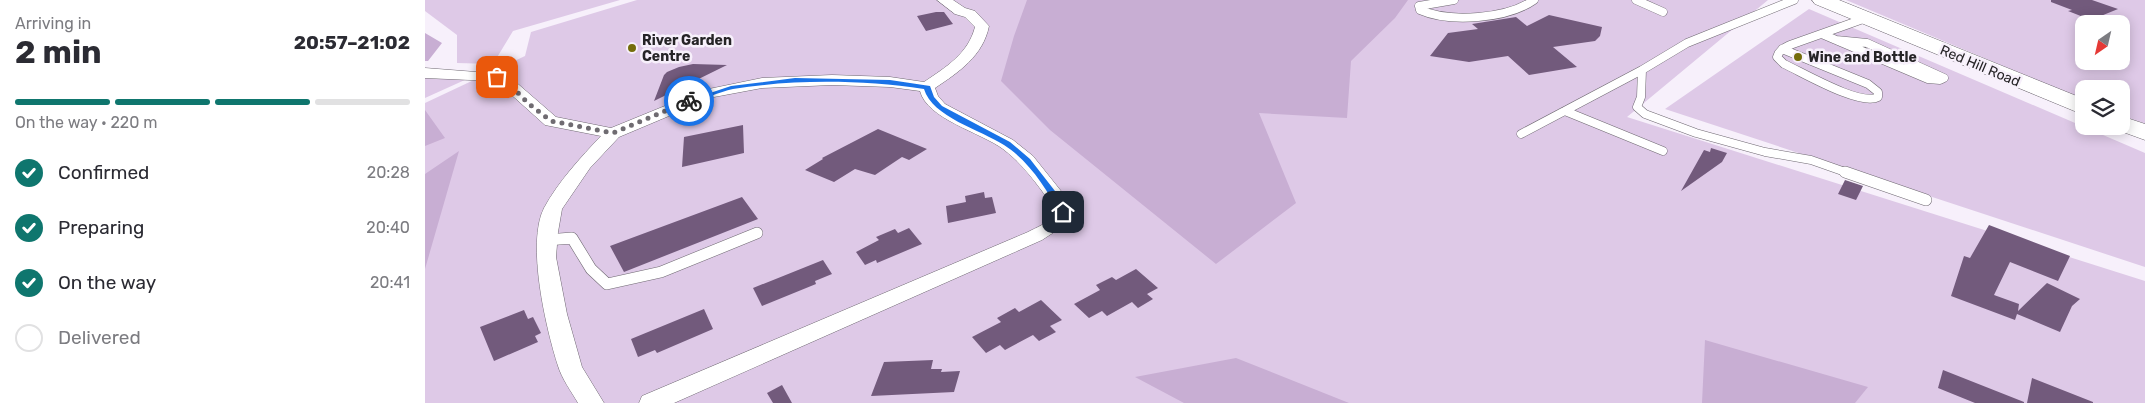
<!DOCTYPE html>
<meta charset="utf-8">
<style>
body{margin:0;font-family:Rubik,sans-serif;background:#f7f7f7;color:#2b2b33;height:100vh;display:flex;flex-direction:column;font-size:19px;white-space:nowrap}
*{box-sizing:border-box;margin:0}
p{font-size:16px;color:#7c7c81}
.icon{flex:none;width:28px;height:28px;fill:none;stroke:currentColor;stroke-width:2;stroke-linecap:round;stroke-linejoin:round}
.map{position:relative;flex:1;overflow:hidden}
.drawer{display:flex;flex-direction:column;background:#fff;width:425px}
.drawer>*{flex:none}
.needle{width:32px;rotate:214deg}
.tools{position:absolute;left:1650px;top:15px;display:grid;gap:10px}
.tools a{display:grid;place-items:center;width:55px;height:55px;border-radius:10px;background:#fff;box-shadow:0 2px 12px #0003;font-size:25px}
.pin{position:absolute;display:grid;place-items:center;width:42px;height:42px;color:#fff;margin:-21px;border-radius:10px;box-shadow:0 2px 8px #0006}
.courier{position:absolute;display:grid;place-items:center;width:50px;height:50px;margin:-25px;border:4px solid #1a73e8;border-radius:50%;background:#fff;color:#222;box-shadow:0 1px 6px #0007}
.head em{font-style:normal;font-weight:700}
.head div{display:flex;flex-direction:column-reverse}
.head{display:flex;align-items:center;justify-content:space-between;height:85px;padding:0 15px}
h1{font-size:32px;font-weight:700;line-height:38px}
.bar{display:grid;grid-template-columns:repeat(4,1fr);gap:8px 5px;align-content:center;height:60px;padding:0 15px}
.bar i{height:6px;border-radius:4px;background:#e1e1e2}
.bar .current{background:#0f766e}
.bar p{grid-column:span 4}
ol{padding:0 15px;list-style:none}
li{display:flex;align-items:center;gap:15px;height:55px}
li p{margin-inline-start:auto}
li .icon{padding:5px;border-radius:50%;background:#0f766e;color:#fff;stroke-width:4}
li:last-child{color:#7c7c81}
li i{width:28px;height:28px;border:2px solid #e1e1e2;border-radius:50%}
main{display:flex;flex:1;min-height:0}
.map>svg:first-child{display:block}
.green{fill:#dec9e7;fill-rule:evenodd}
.forest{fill:#c8aed3}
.building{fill:#725a7c}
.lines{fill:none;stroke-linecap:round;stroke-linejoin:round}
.service-far1-casing{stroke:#6f6972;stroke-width:9}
.service-casing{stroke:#6f6972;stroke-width:12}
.minor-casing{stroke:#6f6972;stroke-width:1}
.secondary-casing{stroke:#6f6972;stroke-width:1}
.service-far1{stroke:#fff;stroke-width:8}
.service{stroke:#fff;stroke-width:11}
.minor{fill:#fff;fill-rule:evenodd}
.secondary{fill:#fff;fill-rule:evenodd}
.route{fill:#1a73e8}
.done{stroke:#6f6b71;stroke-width:5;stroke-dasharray:0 9}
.poi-dot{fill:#746d0b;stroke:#f7f0fb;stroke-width:2}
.labels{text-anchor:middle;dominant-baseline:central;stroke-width:5;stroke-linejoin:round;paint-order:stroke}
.far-poi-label{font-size:14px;font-weight:bold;fill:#262427;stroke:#f7f0fb;text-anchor:start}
.far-street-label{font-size:14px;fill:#262427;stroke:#f7f0fb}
</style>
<main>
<section class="drawer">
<div class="head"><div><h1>2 min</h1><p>Arriving in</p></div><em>20:57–21:02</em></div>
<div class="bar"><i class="current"></i><i class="current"></i><i class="current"></i><i></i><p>On the way · 220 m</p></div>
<ol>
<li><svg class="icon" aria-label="check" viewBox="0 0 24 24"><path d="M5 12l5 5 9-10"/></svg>Confirmed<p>20:28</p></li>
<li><svg class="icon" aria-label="check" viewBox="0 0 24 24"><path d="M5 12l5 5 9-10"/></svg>Preparing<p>20:40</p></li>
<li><svg class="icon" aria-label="check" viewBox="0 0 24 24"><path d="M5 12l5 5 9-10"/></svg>On the way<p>20:41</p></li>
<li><i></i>Delivered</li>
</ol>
</section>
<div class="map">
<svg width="1720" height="403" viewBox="0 0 1720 403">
<rect width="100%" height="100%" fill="#f7f0fb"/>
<path class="green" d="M0,0h195l-107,31 -20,33 -36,-1v-28l-32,-24z
M212,0h1131l-141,117 518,164v122h-1720v-300l100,-47 6,-24z
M1421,0h299v124l-24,-9v-26h-37v11zM1659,24h37v37h-37z
M1384,9l336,144v114l-480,-158z
M0,76l42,3 -42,19z"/>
<path class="forest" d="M602,0h381l-13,18 -44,43 -4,57 -88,-5 37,90 -80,61 -166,-134 -49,-49 13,-45z
M0,33l17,10 -14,18h-3z
M0,110l20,28 -20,8z
M34,151l-34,118v-95z
M1280,340l163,47 -13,16h-153z
M811,358l113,45h-165l-49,-26z"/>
<path class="building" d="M1626,0h41l26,9 -27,11 -23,-9 4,-1 -21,-8z
M511,12h8l9,12 -27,7 -9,-15z
M1124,15l53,12 -2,9 -5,5 -42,6 24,20 -48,8 -21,-19 -39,6 -39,-6 18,-23 30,-4 -6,-5 44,-7 11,9z
M268,64l34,1 -73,36 10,-26 3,-3 12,-5z
M318,125l1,28 -62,14 2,-30z
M453,129l49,20 -18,11 -7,-3 -27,18 -20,-6 -21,13 -29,-12 18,-11 -1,-1z
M1286,148l16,5 -5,9 -41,29 23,-41 6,2z
M1420,180l18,6 -7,14 -18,-6z
M559,192l1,6 7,-1 4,16 -48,10 -2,-17 20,-4 -1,-6z
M317,197l16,22 -134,53 -14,-26z
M1564,225l81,31 -12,25 -48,-19 -16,33 25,9 -1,7 29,-28 33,16 -8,7 -12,26 -43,-18 -2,6 -64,-24 13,-40 6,2z
M484,228l13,16 -45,19 -1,-3 -11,5 -9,-13 23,-12 -3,-3 19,-8 3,4z
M398,260l9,14 -17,7 1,3 -54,22 -9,-18z
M711,269l22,19 -11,6 6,5 -15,9 -6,-6 -25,14 -5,-5 -13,7 -15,-14 26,-14 -4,-5 16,-8 4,3z
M616,300l21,20 -12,6 6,6 -17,9 -6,-6 -28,15 -5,-5 -14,8 -14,-16 29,-15 -4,-4 18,-10 4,4z
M279,309l9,20 -56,24 -2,-3 -17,7 -7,-18z
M99,310l4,9 5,-2 8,16 -6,3 3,6 -44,19 -14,-34z
M508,360l-2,9h11l-1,3 19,-1 -6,21 -83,4 13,-34z
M1518,370l81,32v1h-49l-37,-15z
M1607,378l61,24v1h-66z
M357,385l10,18h-19l-6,-10z"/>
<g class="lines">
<defs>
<path id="service-far1" d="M1029,0l-35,6 1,4c30,13 87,9 114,-10
M1211,0l27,12
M1369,0l-107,43 -45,27 -1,27 -4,10 8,7 51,19 69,19 46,8 37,13
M1397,34l14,6
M1411,40l31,3 77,35 -4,2 -12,-1z
M1357,49l86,35 10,8v5c-17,10 -76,-25 -94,-33l-7,-7c2,-7 7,-9 13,-12l76,-27
M1140,111l98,40
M1096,134l121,-64"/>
<path id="service" d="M1420,172l81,28
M122,240l25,-2 19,31 16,15 54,-12 96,-39"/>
<path id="minor" d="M512,0h16l12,8 10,3 14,15c-6,30 -30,46 -54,62l3,8 7,8 68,36 20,16 32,40 8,16 -5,11 -26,17 -368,163h-35l3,-7 386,-164c7,-4 22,-9 25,-18 2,-7 -7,-17 -11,-23 -12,-16 -23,-30 -39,-42 -23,-17 -76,-30 -83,-58l-30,-4 -58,-2 -70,3 -48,9 -95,40 -29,31 -28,41 -4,23 -2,25 11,57 15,53 22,36h-26c-7,-12 -16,-24 -20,-37 -12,-37 -32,-123 -14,-158 14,-26 37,-51 57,-72l-56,-11 -39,-35 -13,-9 -68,-3v-10l77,6 16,10 38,33 55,11 93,-38 58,-12 70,-3 58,2 34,5c22,-15 44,-28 51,-55l-10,-10 -10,-3z"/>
<path id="secondary" d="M1387,0h27l245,99v16l-269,-111z
M1696,116l24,8v16l-33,-12 -1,-2h10z"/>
</defs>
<use href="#service-far1" class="service-far1-casing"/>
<use href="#service" class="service-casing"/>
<use href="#minor" class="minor-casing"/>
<use href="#secondary" class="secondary-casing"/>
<use href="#service-far1" class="service-far1"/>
<use href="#service" class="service"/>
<use href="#minor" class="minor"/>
<use href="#secondary" class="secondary"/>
</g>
<path class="route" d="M370,78l95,2 40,6 4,11 8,9 68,36 20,17 32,41 5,12 -7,2c-14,-26 -31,-53 -56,-69 -23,-15 -72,-28 -80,-56 -62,-9 -128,-10 -191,0 -14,3 -29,10 -44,14l-3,-2 45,-15z"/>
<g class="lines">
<path class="done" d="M72,77l15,10 17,17 22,17 62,12 76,-32"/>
</g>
<g class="poi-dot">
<circle cx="207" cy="48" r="5"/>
<circle cx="1373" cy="57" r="5"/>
</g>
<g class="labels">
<g class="far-poi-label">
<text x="217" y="40">River Garden<tspan x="217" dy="16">Centre</tspan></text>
<text x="1383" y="57">Wine and Bottle</text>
</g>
<g class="far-street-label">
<text transform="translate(1555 66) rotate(23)">Red Hill Road</text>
</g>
</g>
</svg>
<div class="tools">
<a><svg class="needle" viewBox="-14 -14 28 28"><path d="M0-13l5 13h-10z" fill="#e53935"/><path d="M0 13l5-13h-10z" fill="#7c7c81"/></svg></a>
<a><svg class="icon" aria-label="layers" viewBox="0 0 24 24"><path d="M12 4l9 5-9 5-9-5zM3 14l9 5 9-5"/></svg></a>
</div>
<div class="pin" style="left:72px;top:77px;background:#ea580c"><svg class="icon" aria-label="bag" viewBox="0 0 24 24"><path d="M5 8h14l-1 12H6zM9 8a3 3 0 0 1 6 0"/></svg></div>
<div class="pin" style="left:638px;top:212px;background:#1f2937"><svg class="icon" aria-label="home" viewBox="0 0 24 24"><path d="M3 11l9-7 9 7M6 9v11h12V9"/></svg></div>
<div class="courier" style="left:264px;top:101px"><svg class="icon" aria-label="bike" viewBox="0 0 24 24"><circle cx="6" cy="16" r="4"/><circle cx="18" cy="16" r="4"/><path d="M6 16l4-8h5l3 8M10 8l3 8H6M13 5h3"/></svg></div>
</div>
</main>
